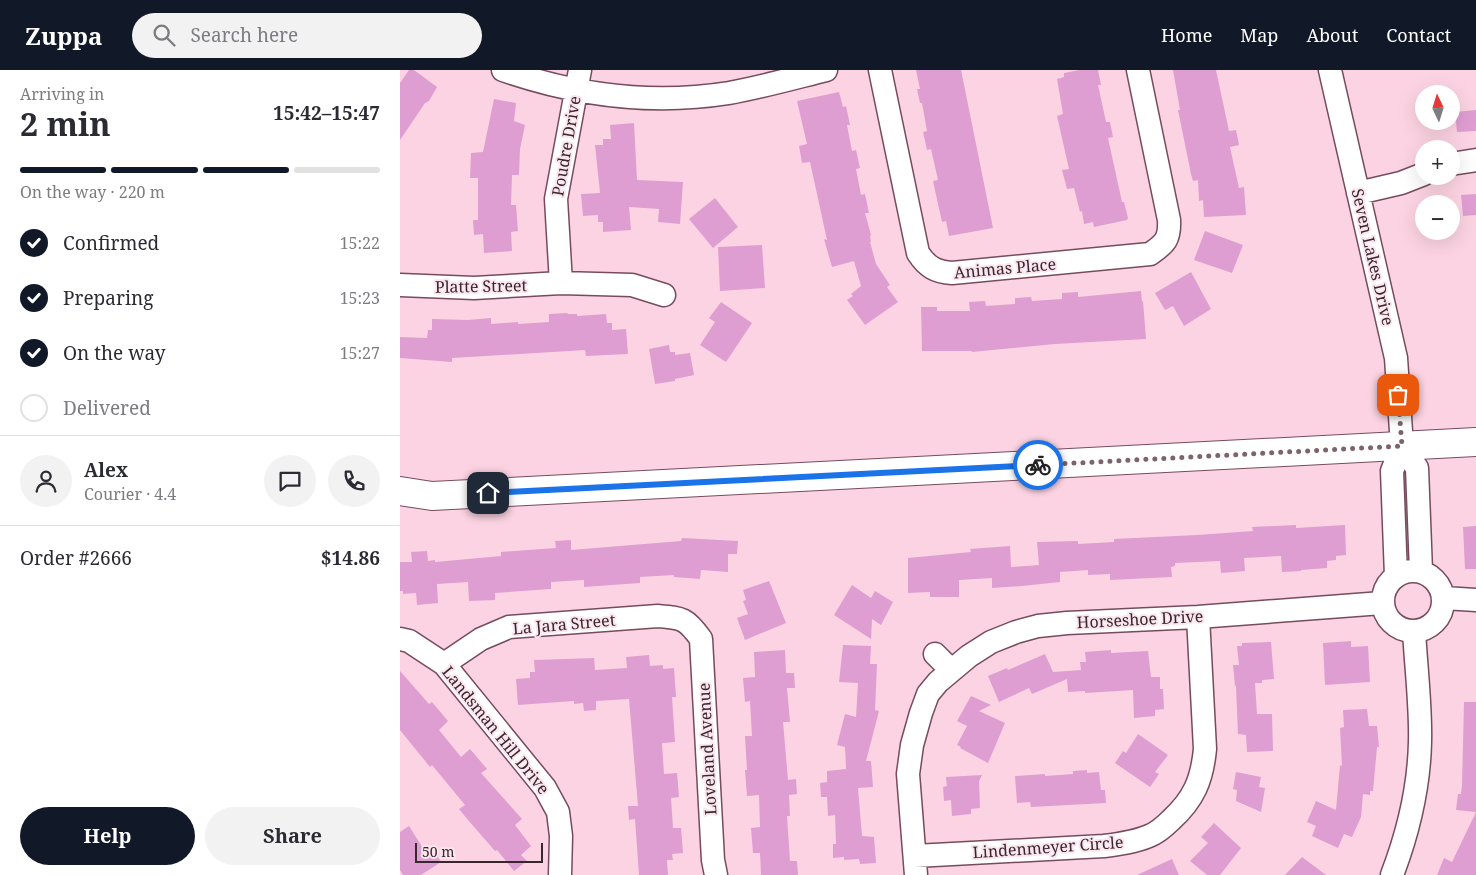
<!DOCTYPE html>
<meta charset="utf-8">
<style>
body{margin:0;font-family:"Noto Serif",serif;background:#f2f2f3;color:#2b2b33;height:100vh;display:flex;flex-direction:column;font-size:19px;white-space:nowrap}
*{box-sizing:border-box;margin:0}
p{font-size:16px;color:#7c7c81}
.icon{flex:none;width:28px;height:28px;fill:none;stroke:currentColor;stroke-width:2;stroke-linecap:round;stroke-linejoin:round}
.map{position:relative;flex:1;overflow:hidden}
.drawer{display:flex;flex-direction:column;background:#fff;width:400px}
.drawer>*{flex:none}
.needle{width:32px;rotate:356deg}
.tools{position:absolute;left:1015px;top:15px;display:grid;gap:10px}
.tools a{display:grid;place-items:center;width:45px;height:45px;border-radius:50%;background:#fff;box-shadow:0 5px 20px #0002;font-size:25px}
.scale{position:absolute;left:15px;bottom:12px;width:128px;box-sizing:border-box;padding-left:5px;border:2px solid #39262e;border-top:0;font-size:14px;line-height:18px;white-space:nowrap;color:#39262e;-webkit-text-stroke:4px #fbe6ee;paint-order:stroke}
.pin{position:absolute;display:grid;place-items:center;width:42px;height:42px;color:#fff;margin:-21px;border-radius:10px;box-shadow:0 2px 8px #0006}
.courier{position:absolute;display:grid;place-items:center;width:50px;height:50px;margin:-25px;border:4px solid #1a73e8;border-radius:50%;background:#fff;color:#222;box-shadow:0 1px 6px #0007}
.head em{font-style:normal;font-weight:700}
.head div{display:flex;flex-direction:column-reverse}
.head{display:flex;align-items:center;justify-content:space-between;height:85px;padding:0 20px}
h1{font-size:32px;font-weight:700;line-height:38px}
.bar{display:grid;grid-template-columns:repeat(4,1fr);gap:8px 5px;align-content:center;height:60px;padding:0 20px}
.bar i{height:6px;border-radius:4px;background:#e1e1e2}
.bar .current{background:#111827}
.bar p{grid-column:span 4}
.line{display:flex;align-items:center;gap:12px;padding:0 20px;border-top:1px solid #e1e1e2}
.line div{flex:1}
.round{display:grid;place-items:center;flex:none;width:52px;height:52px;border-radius:26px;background:#f2f2f3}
ol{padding:0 20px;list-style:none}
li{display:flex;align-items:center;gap:15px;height:55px}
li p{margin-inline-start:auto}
li .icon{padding:5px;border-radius:50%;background:#111827;color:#fff;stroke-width:4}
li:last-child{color:#7c7c81}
li i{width:28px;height:28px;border:2px solid #e1e1e2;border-radius:50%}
.cta{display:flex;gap:10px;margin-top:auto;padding:10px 20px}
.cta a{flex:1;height:58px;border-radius:30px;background:#111827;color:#fff;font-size:20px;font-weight:700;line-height:58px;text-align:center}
.cta a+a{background:#f2f2f3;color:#2b2b33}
header{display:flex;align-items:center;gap:30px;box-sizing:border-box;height:70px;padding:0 25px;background:#111827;color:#fff}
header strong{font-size:24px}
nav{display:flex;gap:28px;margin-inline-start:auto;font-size:18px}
.search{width:350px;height:45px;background:#f2f2f3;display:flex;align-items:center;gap:12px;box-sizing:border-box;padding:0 18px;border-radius:28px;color:#7c7c81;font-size:19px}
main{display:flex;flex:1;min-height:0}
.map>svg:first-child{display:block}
.building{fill:#df9ed2}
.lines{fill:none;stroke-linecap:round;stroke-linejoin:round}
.minor-casing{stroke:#764c5d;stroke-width:25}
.major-casing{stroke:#764c5d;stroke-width:30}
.minor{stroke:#fff;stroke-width:22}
.major{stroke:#fff;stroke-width:28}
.done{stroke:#7d636d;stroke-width:5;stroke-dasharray:0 9}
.route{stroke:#1a73e8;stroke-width:6}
.labels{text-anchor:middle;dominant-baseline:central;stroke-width:4;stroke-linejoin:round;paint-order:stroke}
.street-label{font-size:16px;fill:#39262e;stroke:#fbe6ee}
</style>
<header>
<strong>Zuppa</strong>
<div class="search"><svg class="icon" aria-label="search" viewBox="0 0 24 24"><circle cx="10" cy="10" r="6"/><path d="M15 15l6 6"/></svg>Search here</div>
<nav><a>Home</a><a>Map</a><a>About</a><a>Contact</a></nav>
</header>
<main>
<section class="drawer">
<div class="head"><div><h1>2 min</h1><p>Arriving in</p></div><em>15:42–15:47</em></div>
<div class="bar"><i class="current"></i><i class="current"></i><i class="current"></i><i></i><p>On the way · 220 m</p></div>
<ol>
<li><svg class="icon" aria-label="check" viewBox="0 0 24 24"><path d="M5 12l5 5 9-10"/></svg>Confirmed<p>15:22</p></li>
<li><svg class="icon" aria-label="check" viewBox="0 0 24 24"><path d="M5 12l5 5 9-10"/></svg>Preparing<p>15:23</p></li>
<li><svg class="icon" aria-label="check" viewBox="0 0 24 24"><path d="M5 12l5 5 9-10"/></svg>On the way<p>15:27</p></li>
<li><i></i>Delivered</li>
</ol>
<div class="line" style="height:90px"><a class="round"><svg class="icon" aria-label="person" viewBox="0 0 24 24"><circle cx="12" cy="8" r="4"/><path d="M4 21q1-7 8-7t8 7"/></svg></a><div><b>Alex</b><p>Courier · 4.4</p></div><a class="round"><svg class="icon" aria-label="chat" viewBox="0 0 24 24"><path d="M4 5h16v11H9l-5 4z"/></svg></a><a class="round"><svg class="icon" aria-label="phone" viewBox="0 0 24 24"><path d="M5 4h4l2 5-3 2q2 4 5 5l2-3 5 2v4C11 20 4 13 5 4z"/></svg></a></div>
<div class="line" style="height:65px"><div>Order #2666</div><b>$14.86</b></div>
<div class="cta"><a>Help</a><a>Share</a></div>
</section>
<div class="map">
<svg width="1076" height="805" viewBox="0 0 1076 805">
<rect width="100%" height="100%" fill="#fcd3e2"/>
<path class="building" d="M9,0h5l23,17 -8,14 -4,2 -25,37v-57z
M516,0h45l32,158 -44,8 -3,-15 -4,1 -9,-41 5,-1 -7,-31 -4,1 -4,-18 4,-1 -5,-28h-2l-3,-14h3z
M680,0h18l3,15h-3l8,37h4l3,15 -5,1 14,64h2l4,16 -1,2 -33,7 -1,-5 -9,2 -2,-13 -2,1 -6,-24 -7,1 -5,-19 7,-1 -12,-53 6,-2 -6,-35 7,-2v-4z
M773,0h43l13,61 7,-1 3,15 -9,2 9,41 5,-1 2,28 -42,2 -1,-17 -4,1 -1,-21 -5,1 -2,-7 -13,-64h2z
M439,22l4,15 3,-1 4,19h-3l5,26 4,-1 4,18 -4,1 5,26 4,-1 4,19h-4l6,22 -1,1 1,6h-1l6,22 14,21 -3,2 11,15 -33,23 -18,-25 6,-4 -2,-2 10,-8 -7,-25 -22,6 -8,-28 3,1 -17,-78 -8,1 -3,-17 8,-2 -10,-43z
M94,29l22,4 -2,18 11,4 -5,24 -1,26h-7l-1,30h5l2,26 -7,1 1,19 -28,2 -1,-19 -9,1 -1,-15h5v-42h-8l1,-25 12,-1z
M1076,40v21l-19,1 -2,-20z
M234,53l3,57 46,2 -3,42 -22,-2 1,-13 -30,-2 2,23 -28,2v-10h-5v-7l-15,1 -2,-22 19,-1 -5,-48h8v-6h8l-1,-14z
M1076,124v21l-13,1 -2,-21z
M315,128l23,29 -25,21 -24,-29z
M805,161l38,14 -11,28 -38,-13z
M362,175l3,43 -45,3 -2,-44z
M791,202l20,37 -27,17 -11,-20 -8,4 -10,-17z
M741,221l1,11 1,-1 3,38 -91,5 -83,8v-1h-50l-1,-44h16v4h33l-1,-9 16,-1 1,5 29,-2v-6l16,-1 1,4 30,-2v-6l16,-1v5z
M321,232l31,21 -26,39 -26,-17 15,-23 -6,-4z
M167,243l1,1h9v2l29,-2 1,9h5v7l14,-1 2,25 -42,2 -1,-6 -133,8v4l-52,-4v-21l27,1 1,-8h4v-11l36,1 23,-2v6l27,-2v2l31,-2v-8z
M269,275l1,7h5v3l15,-2 4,22 -19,4v2l-20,3 -6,-35z
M896,455v3l49,-3 1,30 -10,1v4l-9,1v7l-26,2v1l-19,1 -1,-16 -37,2 1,13 -24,2 -1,-12 -45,2v3l-4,1 1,10 -62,3v-6l-22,1v-5l-28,2v10l-38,4 -30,2v-10l-33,2v17h-29v-5l-22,1v-35l63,-6 -1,-3 40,-3 1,21 28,-2 -2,-23 41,-1v3l36,-2v-3l83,-4 56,-4 -1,-4z
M1076,456v43h-11l-2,-42z
M282,468l56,3 -1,13h-9v18l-27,-2 -1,9 -26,-2v-2l-34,2v6l-56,4v-7l-33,2v7l-56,4v7l-26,1 -1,-19 -31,2 1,19 -21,2 -1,-12 -13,1v-3h-3v-29h12l-1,-10 16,-1 1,10 7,-1v2l66,-6v-4l55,-4 -1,-7 16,-1v10l110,-9z
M369,511l17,42 -41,17 -8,-22 11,-4 -5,-13 3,-1 -3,-10z
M452,515l19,13 4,-7 18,11 -12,23 -9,-6 -1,20 -37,-24z
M951,571v6l17,-1 2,36 -45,3 -2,-42z
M871,572l3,37 -12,1v3h-7l2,31h15l1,37 -26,1 -1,-17 -8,-1 -2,-48h-1l-2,-21h6l-2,-19h5v-3z
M443,575l28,1 -1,18h7l-2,46 4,1 -13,50h5l2,26 -15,1 4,48 12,1 2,26 -16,1 -1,-5 -15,1v-3l-11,1v-14h3l-1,-29 -7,1 -1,-19h-6l-1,-14 7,-1v-11l19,-2 -1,-22 -8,-2 8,-31 11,3 2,-34 -19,-1z
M385,580l1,23h8l1,15h-8l3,34h-7l5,58 8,-1 1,15 -8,1 1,21h-3l3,45h7l1,14h-37l-1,-22h-7l-2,-25 9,-1 -1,-32 -12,1 -2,-26h2l-2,-34h7l-2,-35 -5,1 -2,-24 12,-1 -1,-25z
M711,580v3l37,-2 3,26h9v12h3l1,20 -9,1v6l-21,2 -1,-28 -48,3v-2l-17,1 -1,-13 -35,15 -3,-6 -30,14 -11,-26 19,-8 1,2 37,-16 8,18 28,-2 -1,-8h6l-1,-10z
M249,585l1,11 13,-1v4l11,-1 2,29h-4l3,45 -13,1 2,31 13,-1 2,24 -8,1 2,30h8l2,25 -11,1 1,6h-6l1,15h-29l-4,-56 -6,1 -1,-14h10l-9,-107 -33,2v9l-12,1 -1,-8 -9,1v-3l-56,4 -2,-26 14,-1v-6h5l-1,-12 60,-2 1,12 32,-2 -1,-11z
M0,601l29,33 3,-2 16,19 -9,9 22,27 9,-8 17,20 -6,4 41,46 -7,6 16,21 -10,9 6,6 -13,10 -17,-21 -2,1 -27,-31 -9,-11 6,-4 -33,-40 -2,2 -30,-37z
M571,626l20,9 -12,6 26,12 -17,40 -28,-15 1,-1 -4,-2 10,-19 -10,-5z
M1064,632h12v173h-39l7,-17 8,4 24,-50 -20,-2 2,-16h3l1,-8z
M967,639l2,17h8l2,21h-2l-4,44h-3v4l-7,-1 -2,23 -9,20 -8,-3 -6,14 -26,-12 4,-10 -9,-4 9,-21 20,9 4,-45 2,1 -2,-38 4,-1 -1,-17z
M738,664l30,21 -13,17 4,2 -9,13 -35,-24 8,-12 3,2z
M687,700v3l12,-1 2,18h4l1,13 -75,4 -1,-5 -13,1 -2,-27 30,-2v2l28,-2v-3z
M836,702l25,5 -2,10 6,1 -4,24 -25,-11 1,-11 -4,-1z
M582,705l-3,6 1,27 -9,1v5l-19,2 -1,-16 -7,1 -1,-14 4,-1 -1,-9z
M814,753l27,25 -21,27h-13l-17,-14 18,-18 -7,-6z
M9,756l17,27 7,-4 8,13 -20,13h-18l-3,-5v-38z
M902,787l24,18h-41z
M772,789l7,16h-42z"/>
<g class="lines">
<defs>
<path id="minor" d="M103,0c72,25 150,35 226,23 33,-6 65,-15 97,-23
M480,0l38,183c9,14 18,19 34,20l198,-19c15,-10 20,-15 19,-34l-31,-150
M930,0l66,288 6,88 -10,25 4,105
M1051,94l25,-4
M958,123l43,-10 23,-9
M161,213l-5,-84 24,-129
M0,215l74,3 87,-5 71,2 32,10
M1002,376l15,22 4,103
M983 531a30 30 0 1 1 60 0a30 30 0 1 1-60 0Z
M1044,528l32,2
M0,569l9,2 35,23 101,124 13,24 3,24 -1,39
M535,584l16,16
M44,594l37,-25 28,-12 149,-11c24,2 28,2 43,23l12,221 3,15
M515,786l189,-10c16,-2 31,-4 45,-10 8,-3 16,-10 22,-16 23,-21 31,-40 34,-71l-7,-132
M516,805l-8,-101 4,-29 9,-32 7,-19 10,-12 31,-26 22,-14 25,-10 22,-6 29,-3 131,-6 184,-14
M992,805c16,-42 27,-88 28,-133 1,-35 -4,-75 -6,-111"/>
<path id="major" d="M0,421l32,5 1044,-54"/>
</defs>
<use href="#minor" class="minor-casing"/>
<use href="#major" class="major-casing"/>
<use href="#minor" class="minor"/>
<use href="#major" class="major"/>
</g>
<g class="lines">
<path class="done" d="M638,395l364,-19 -4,-51"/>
<path class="route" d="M88,423l550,-28"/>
</g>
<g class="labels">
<g class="street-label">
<text transform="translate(166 76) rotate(-80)">Poudre Drive</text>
<text transform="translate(973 187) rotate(77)">Seven Lakes Drive</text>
<text transform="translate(605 198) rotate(-5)">Animas Place</text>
<text transform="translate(81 216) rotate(-1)">Platte Street</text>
<text transform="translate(740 549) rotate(-3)">Horseshoe Drive</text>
<text transform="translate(164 554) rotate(-5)">La Jara Street</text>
<text transform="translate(96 660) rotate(51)">Landsman Hill Drive</text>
<text transform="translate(307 679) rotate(-93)">Loveland Avenue</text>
<text transform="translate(648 777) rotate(-4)">Lindenmeyer Circle</text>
</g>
</g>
</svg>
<div class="tools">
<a><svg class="needle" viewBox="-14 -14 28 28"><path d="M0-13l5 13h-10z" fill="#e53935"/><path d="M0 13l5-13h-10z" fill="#7c7c81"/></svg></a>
<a>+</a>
<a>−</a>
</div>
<div class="scale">50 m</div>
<div class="pin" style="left:998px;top:325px;background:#ea580c"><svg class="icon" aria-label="bag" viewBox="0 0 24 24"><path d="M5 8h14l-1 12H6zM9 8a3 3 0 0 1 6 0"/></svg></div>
<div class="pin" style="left:88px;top:423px;background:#1f2937"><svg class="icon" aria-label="home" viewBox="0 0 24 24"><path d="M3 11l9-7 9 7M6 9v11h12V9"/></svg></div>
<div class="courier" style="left:638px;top:395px"><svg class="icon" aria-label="bike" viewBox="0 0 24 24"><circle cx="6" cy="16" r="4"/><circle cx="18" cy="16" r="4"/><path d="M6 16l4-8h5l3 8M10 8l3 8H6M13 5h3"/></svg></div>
</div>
</main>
